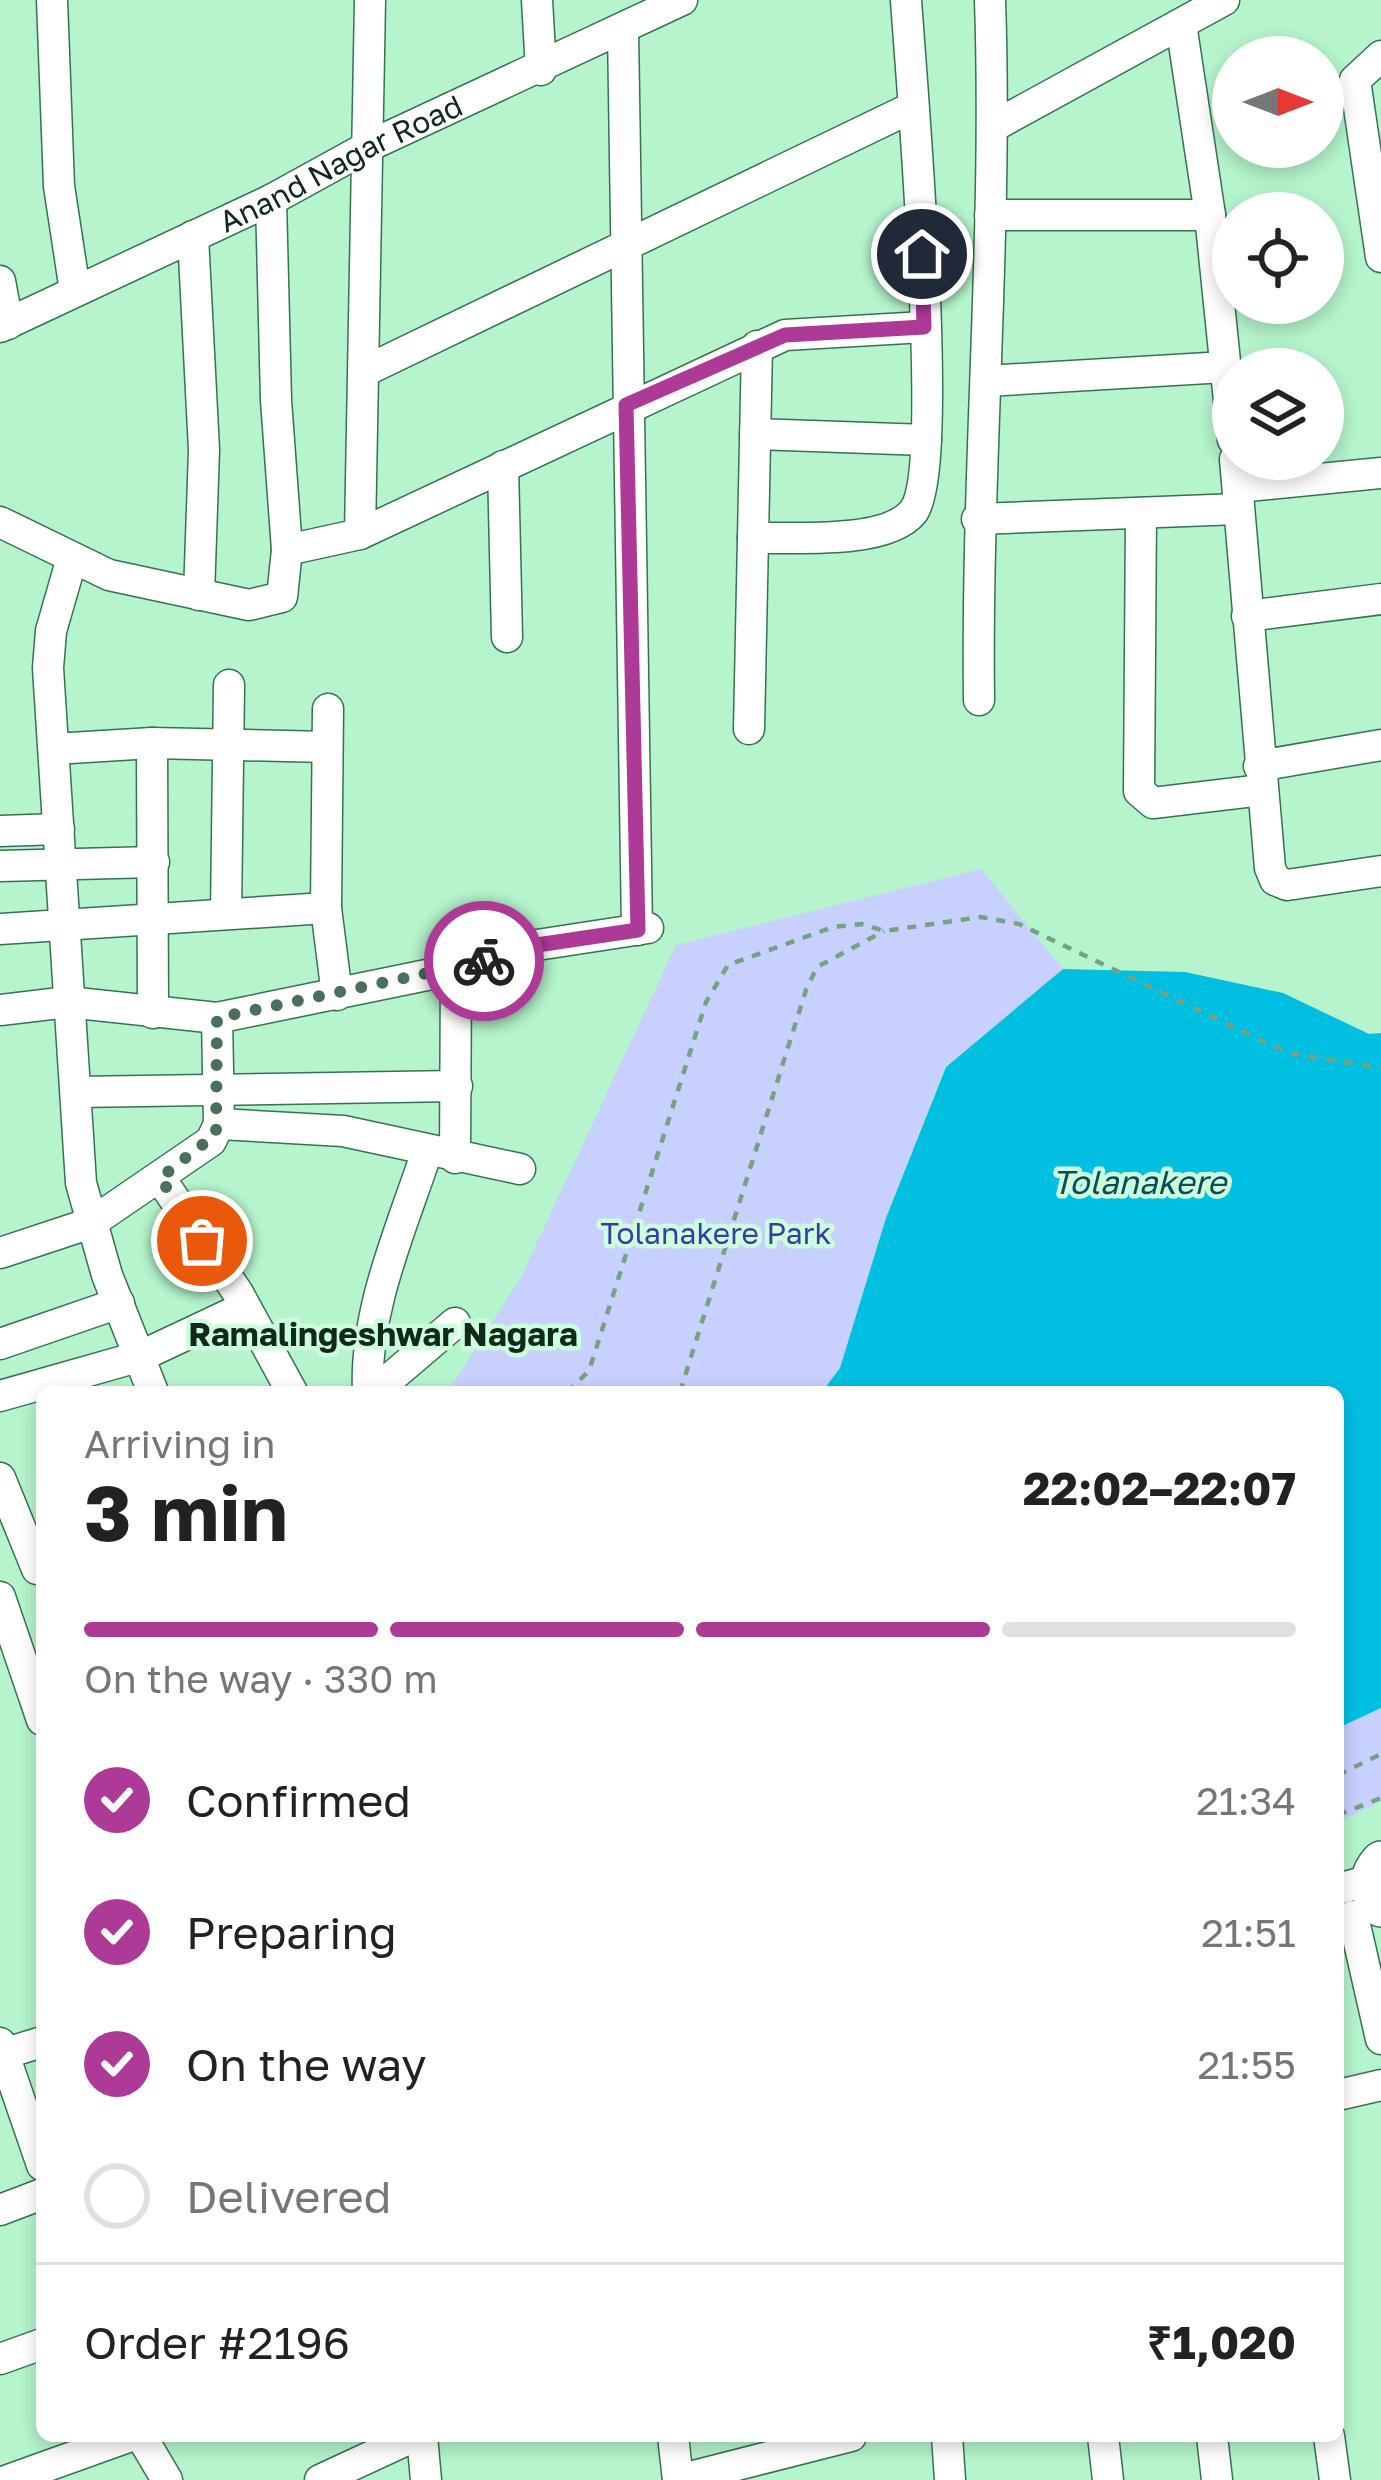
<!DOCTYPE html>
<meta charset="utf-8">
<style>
body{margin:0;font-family:"Golos Text",sans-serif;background:#f2f2f2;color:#222;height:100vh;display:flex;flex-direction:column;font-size:45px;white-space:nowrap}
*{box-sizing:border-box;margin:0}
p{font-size:39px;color:#767676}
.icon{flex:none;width:66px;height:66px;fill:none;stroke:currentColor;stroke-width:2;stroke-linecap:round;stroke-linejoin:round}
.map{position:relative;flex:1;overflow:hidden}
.panel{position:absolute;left:36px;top:1386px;width:1308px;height:1056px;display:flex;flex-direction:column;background:#fff;border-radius:18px;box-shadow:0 6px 18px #0003}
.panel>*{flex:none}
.needle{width:78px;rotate:90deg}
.fabs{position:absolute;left:1212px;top:36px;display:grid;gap:24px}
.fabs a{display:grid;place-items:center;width:132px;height:132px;border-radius:50%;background:#fff;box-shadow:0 6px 18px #0003;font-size:60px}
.pin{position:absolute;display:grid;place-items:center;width:102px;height:102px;color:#fff;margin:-51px;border:6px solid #fff;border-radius:50%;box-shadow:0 3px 12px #0007}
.courier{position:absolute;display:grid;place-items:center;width:120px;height:120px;margin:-60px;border:9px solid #ac3a96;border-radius:50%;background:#fff;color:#222;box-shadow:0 3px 15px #0007}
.overview em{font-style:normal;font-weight:700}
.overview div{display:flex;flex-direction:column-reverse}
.overview{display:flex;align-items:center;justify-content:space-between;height:204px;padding:0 48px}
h1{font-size:78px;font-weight:700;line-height:90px}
.bar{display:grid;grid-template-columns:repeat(4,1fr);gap:18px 12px;align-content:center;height:144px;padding:0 48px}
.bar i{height:15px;border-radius:9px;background:#e0e0e0}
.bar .current{background:#ac3a96}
.bar p{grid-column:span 4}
.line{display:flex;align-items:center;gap:30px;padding:0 48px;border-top:3px solid #e0e0e0}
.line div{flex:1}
ol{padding:0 48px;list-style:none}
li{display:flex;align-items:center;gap:36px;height:132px}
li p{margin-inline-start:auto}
li .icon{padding:12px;border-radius:50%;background:#ac3a96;color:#fff;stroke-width:4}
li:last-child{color:#767676}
li i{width:66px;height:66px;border:6px solid #e0e0e0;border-radius:50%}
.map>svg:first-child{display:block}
.green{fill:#c8d0fe}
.water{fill:#00bfe1}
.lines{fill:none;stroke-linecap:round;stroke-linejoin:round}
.minor-casing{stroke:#367250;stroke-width:33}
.major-casing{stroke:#367250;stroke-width:42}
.path{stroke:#73a285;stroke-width:4.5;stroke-dasharray:9 9;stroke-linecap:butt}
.minor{stroke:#fff;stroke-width:30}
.major{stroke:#fff;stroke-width:39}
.done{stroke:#4a7059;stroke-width:12;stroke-dasharray:0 21.6}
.route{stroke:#ac3a96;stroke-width:15}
.labels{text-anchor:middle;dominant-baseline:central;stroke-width:9;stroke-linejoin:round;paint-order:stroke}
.street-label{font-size:30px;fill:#10291b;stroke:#ccfede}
.park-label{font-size:30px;fill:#3b3ca3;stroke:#ccfede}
.water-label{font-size:33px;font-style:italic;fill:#094c5a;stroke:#ccfede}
.neighbourhood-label{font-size:33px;font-weight:bold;fill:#10291b;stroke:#ccfede}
</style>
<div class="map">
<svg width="1381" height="2480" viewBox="0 0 1381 2480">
<rect width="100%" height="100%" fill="#b5f4cc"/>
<path class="green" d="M981,869l82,100 -118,98 -59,151 -46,150 -18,24h-374l73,-115 155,-332z
M1381,1708v93l-43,22v-95z"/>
<path class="water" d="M1063,969l122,3 98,21 86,41 12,-1v675l-43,20v-336h-516l18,-24 46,-150 60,-151z"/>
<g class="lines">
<defs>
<g id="minor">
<path d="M52,0l7,186 16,105"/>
<path d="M537,0l4,70"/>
<path d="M1181,24l29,191 23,225"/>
<path d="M623,29l14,901"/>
<path d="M1381,56l-26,24 26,177"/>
<path d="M994,126l230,-126"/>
<path d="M990,215h220"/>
<path d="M193,236l11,214 -5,145"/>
<path d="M0,281l8,43"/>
<path id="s1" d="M0,327l271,-127 100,-55 311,-145"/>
<path d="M365,371l548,-264"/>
<path d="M986,381l239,-14"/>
<path d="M755,434l171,6"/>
<path d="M1235,459l35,409 5,12 12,5 94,-14"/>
<path d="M503,466l4,171"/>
<path d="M1238,487l143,-14"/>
<path d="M1141,513l-2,278 14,12 109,-13"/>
<path d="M977,519l261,-10"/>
<path d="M0,522l109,53 140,30 33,-8 5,-47 -11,-150 -5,-200"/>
<path d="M360,534l10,-534"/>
<path d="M753,538c40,-1 133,7 160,-26 33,-42 -2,-436 -7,-512"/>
<path d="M287,550l73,-16 425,-199 139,-8"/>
<path d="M72,558l-21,73 -3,37 33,515 26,92 46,117"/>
<path d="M1247,616l134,-17"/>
<path d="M979,700c-3,-233 19,-466 11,-700"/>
<path d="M328,709l-2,199 11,87"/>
<path d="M749,729l8,-383"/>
<path d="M152,743l1,270"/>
<path d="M54,749l98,-6 175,4"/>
<path d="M1259,766l122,-21"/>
<path d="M0,831l59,-2"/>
<path d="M0,866l154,-4"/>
<path d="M226,914l3,-229"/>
<path d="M0,929l326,-21"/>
<path d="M0,1010l68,-8 149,16 239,-49 81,-24 111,-17"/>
<path d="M76,1092l381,-6"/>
<path d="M219,1124l124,7 177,38"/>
<path d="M455,1158l1,-189"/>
<path d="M160,1178l78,115 54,99"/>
<path d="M0,1253l91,-30 120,-82 8,-17 -2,-106"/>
<path d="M0,1344l119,-41"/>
<path d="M368,1392c-4,-82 34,-164 59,-241"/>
<path d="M374,1392l81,-69"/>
<path d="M0,1396l141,-40 104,-49"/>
<path d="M0,1478l37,91"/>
<path d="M0,1597l42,123"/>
<path d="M1338,1889l33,-9"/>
<path d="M1353,1916l28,123"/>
<path d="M0,2043l42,122"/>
<path d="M0,2055l42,-13"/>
<path d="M1338,2095l43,-10"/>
<path d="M0,2210l42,-16"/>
<path d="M0,2359l42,-15"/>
<path d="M141,2436l26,44"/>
<path d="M422,2436l4,44"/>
<path d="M673,2436l5,44"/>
<path d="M947,2436l3,44"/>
<path d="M1103,2436l5,44"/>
<path d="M1212,2436l5,44"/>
<path d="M1329,2436l6,44"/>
<path d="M8,2480l123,-44"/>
<path d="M320,2480l95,-44"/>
<path d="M678,2480l173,-44"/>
</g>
<path id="major" d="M1381,1861c-14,15 -13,32 0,46"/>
</defs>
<use href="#minor" class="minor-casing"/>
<use href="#major" class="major-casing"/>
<path class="path" d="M567,1392l22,-21 117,-369 22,-37 105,-38 29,-3 22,7 97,-14 38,7 269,129 93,15
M680,1392l126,-402 11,-23 67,-36
M1338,1775l43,-21
M1338,1815l43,-17"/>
<use href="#minor" class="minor"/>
<use href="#major" class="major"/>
</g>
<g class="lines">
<path class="done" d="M202,1241l-42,-63 56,-44 1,-116 267,-57"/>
<path class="route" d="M484,961l53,-16 101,-15 -12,-525 159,-70 139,-8 -2,-73"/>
</g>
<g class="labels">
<g class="street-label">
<text stroke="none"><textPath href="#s1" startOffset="378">Anand Nagar Road</textPath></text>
</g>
<g class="park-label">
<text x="716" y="1233">Tolanakere Park</text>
</g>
<g class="water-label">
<text x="1139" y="1181">Tolanakere</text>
</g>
<g class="neighbourhood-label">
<text x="383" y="1333">Ramalingeshwar Nagara</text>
</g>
</g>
</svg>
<div class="fabs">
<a><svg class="needle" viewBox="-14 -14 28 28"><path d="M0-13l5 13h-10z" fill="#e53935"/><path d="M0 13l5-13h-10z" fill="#767676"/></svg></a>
<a><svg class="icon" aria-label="locate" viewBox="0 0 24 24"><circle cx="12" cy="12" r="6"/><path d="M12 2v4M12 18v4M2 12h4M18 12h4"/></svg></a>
<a><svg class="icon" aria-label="layers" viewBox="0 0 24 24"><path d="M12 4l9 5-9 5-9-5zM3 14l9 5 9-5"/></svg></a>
</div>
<div class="pin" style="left:202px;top:1241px;background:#ea580c"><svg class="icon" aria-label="bag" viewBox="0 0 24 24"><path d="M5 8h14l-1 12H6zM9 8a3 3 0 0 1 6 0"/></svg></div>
<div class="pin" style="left:922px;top:254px;background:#1f2937"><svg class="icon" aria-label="home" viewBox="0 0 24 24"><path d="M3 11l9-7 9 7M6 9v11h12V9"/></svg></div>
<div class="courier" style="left:484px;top:961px"><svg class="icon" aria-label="bike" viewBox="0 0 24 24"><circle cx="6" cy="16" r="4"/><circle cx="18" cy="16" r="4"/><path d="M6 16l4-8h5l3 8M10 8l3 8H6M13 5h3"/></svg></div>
<section class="panel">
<div class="overview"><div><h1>3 min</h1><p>Arriving in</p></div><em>22:02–22:07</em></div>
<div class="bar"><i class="current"></i><i class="current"></i><i class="current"></i><i></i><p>On the way · 330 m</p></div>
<ol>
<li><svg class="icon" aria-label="check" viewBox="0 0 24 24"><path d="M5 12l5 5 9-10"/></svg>Confirmed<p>21:34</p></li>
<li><svg class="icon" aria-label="check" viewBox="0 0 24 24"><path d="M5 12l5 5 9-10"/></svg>Preparing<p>21:51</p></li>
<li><svg class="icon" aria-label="check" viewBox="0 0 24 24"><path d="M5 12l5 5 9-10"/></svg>On the way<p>21:55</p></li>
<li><i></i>Delivered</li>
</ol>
<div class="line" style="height:156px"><div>Order #2196</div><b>₹1,020</b></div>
</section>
</div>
